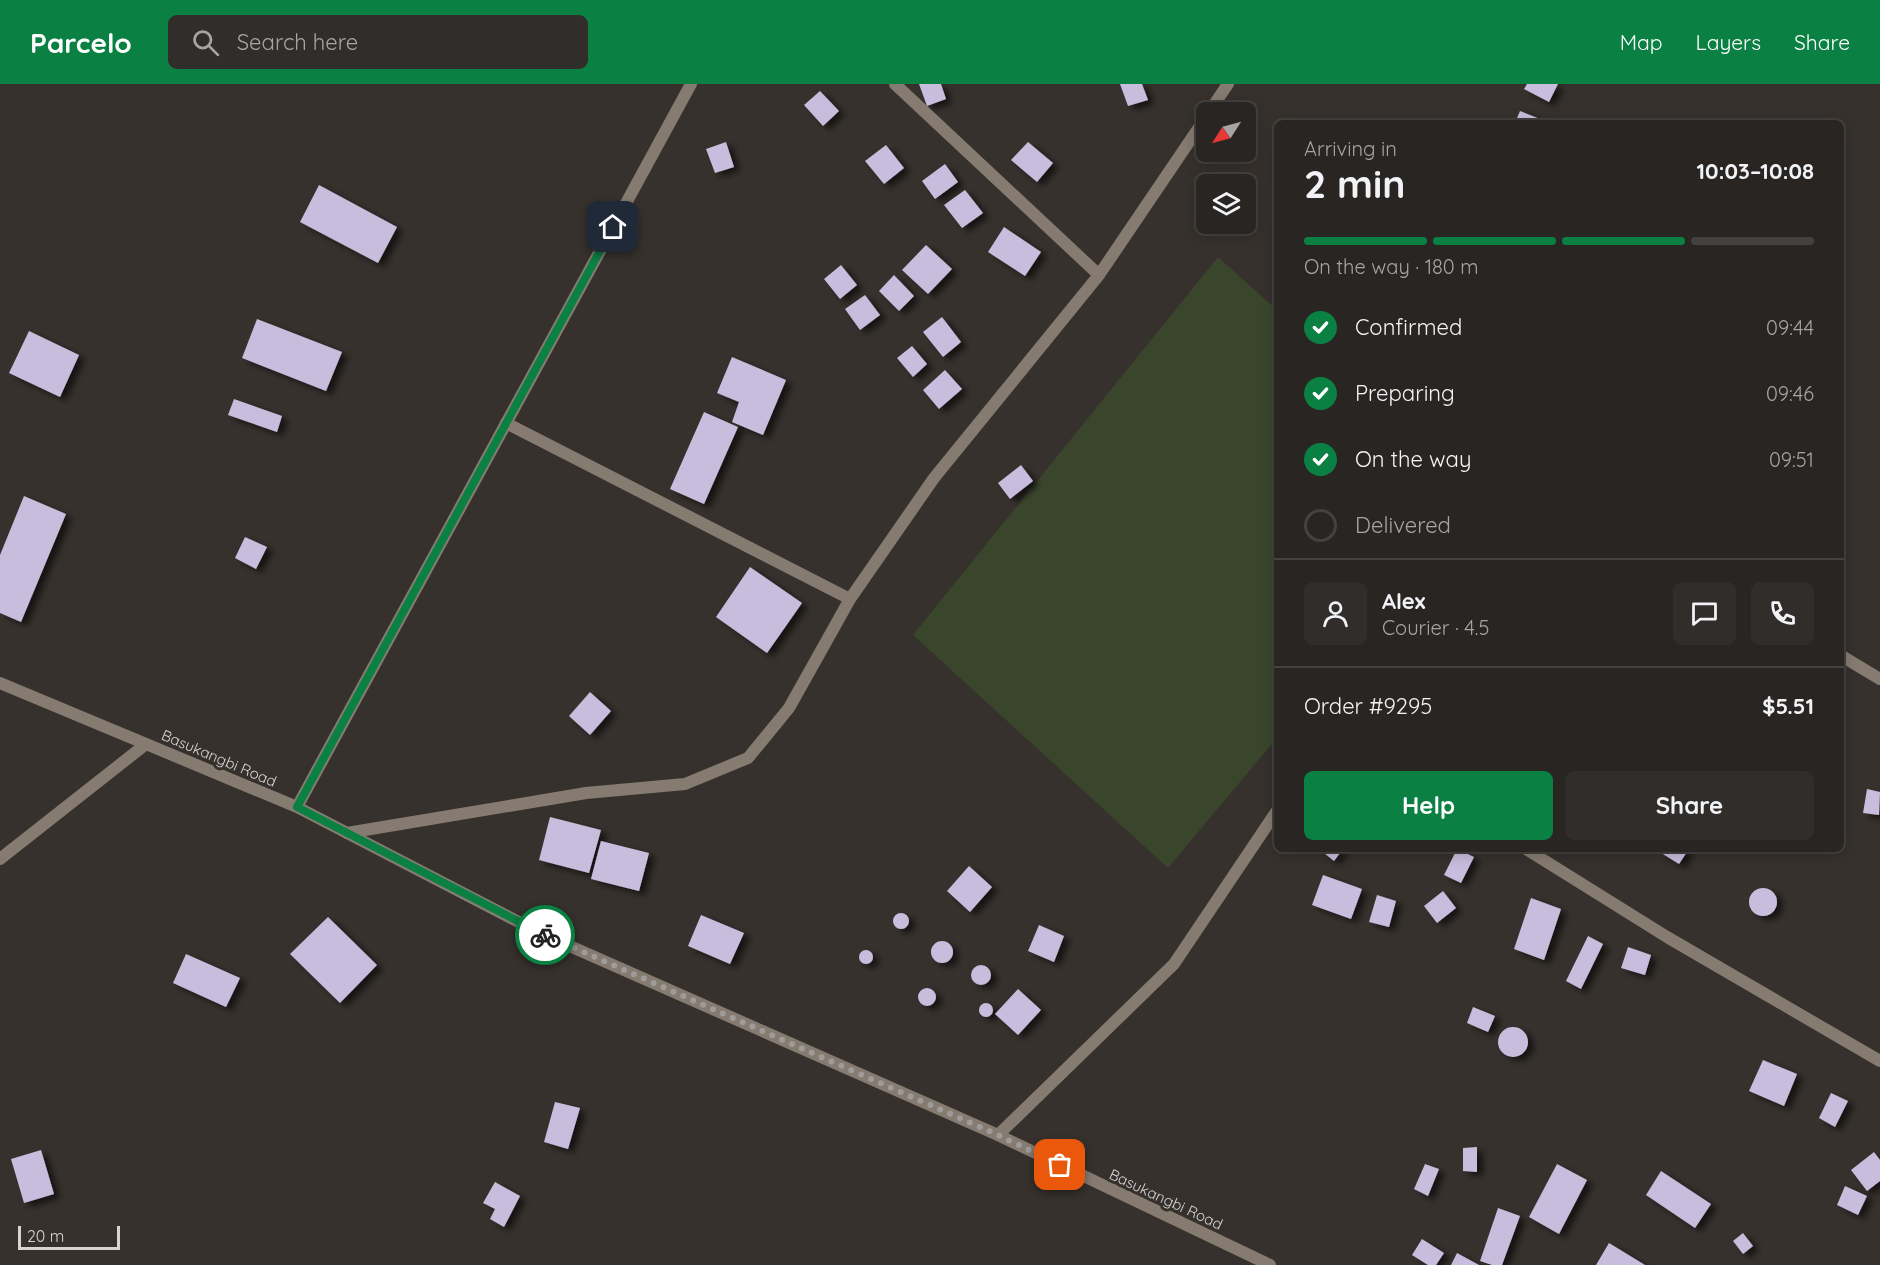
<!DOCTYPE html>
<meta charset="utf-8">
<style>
body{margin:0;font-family:Quicksand,sans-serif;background:#302d2a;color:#f1f3f6;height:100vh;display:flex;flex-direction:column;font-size:22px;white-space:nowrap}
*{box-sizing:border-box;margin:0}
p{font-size:20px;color:#a5a5a5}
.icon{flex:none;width:33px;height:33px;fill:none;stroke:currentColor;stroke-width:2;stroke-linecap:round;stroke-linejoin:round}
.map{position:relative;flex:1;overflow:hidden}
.details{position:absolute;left:1274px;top:36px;width:570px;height:732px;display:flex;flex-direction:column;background:#282522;border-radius:9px;box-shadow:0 3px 15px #0003,0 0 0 2px #444240}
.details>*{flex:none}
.needle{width:39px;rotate:234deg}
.tools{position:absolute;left:1196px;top:18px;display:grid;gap:12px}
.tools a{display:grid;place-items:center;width:60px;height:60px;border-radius:9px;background:#282522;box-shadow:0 3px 15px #0003,0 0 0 2px #444240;font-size:30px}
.scale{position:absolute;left:18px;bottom:15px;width:102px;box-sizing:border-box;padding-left:6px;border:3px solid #d7d4d2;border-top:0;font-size:16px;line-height:21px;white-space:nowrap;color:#d7d4d2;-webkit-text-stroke:4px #36312d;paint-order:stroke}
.pin{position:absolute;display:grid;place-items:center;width:51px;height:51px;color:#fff;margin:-26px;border-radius:12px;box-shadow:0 3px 9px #0006}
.courier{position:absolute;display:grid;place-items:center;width:60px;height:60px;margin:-30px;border:4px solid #0b8043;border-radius:50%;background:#fff;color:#222;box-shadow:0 2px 8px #0007}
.summary em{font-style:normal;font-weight:700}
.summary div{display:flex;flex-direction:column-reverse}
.summary{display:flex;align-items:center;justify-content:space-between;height:102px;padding:0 30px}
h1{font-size:39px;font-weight:700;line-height:45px}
.bar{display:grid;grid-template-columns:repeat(4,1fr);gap:9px 6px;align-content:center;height:72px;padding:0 30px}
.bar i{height:8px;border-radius:4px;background:#444240}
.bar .on{background:#0b8043}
.bar p{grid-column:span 4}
.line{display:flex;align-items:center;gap:15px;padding:0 30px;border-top:2px solid #444240}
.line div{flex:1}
.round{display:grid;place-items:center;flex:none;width:63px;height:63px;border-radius:9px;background:#302d2a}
ol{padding:0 30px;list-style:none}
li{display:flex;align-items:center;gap:18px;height:66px}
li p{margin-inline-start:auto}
li .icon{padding:6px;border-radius:50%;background:#0b8043;color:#fff;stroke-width:4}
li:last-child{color:#a5a5a5}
li i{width:33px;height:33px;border:3px solid #444240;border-radius:50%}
.cta{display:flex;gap:12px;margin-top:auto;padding:12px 30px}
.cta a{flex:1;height:69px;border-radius:9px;background:#0b8043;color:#fff;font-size:24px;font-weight:700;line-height:69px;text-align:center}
.cta a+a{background:#302d2a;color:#f1f3f6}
header{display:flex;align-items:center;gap:36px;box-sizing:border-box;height:84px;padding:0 30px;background:#0b8043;color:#fff}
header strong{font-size:28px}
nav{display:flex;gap:33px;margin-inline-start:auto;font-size:21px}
.search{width:420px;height:54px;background:#302d2a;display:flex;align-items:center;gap:15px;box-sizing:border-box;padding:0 21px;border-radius:9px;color:#a5a5a5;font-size:22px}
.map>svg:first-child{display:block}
.green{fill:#3a462c}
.building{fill:#c9bdde;filter:url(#shadow)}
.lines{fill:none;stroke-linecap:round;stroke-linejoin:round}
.minor{stroke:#867b70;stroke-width:12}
.tertiary{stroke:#867b70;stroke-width:12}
.done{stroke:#9f9b98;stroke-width:6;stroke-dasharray:0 10.8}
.route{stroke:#0b8043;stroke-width:8}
.labels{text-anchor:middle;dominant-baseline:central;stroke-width:6;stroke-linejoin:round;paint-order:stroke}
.street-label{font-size:15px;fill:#d7d4d2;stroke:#36312d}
</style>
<header>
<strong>Parcelo</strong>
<div class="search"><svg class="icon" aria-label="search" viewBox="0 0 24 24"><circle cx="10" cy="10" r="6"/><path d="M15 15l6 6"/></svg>Search here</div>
<nav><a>Map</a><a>Layers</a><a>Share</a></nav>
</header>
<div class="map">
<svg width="1880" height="1181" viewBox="0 0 1880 1181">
<defs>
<filter id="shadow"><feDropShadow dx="6" dy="4" stdDeviation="3" flood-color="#0009"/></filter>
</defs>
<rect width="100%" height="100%" fill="#36312d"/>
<path class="green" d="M1218,173l58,52v430l-108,129 -255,-233z"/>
<path class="building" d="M919,0h22l5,15 -19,7z
M1120,0h22l6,16 -20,6z
M1527,0h31l-9,18 -25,-13z
M820,7l19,20 -16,15 -19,-21z
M1520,27l20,8 -2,4h-23z
M726,58l8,25 -19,6 -9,-24z
M1028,58l25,21 -16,19 -26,-22z
M886,61l18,23 -20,16 -19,-23z
M945,80l13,18 -23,17 -13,-18z
M319,101l78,42 -19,36 -78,-41z
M965,106l18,23 -21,15 -18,-23z
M1004,143l37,25 -16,24 -37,-24z
M926,161l26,24 -24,25 -26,-24z
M841,181l16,20 -17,14 -16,-20z
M894,191l20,21 -15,15 -20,-20z
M865,211l15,20 -20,15 -15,-21z
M942,233l19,25 -18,15 -20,-25z
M257,235l85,33 -16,39 -84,-33z
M29,247l50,24 -19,42 -51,-24z
M912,262l15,18 -14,13 -16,-19z
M732,273l54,23 -23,55 -31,-13 7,-20 -22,-9z
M945,286l17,19 -23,20 -16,-19z
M234,315l48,17 -5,16 -49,-17z
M704,328l34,15 -34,77 -34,-15z
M1021,381l12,16 -23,18 -12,-16z
M24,412l42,18 -45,108 -21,-9v-58z
M245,453l22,10 -11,22 -21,-11z
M750,483l52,36 -35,50 -51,-36z
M590,608l21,19 -21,24 -21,-19z
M1867,705l13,3 -1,23 -16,-2z
M550,733l51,13 -12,43 -50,-13z
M601,757l48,12 -10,38 -48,-12z
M1319,765h24l-9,12z
M1457,765l17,8 -13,26 -17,-8z
M1659,765h30l-10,15 -21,-13z
M969,782l23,21 -22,25 -23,-21z
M1323,791l39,14 -11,30 -39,-14z
M1749 818a14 14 0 1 1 28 0a14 14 0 1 1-28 0Z
M1443,807l13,17 -19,15 -13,-17z
M1377,811l19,6 -7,26 -20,-5z
M1531,814l30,11 -17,51 -30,-11z
M893 837a8 8 0 1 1 16 0a8 8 0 1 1-16 0Z
M701,831l43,18 -14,31 -42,-18z
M328,833l49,48 -37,38 -50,-49z
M1039,841l25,11 -10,26 -26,-11z
M1588,852l15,8 -22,45 -15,-8z
M931 868a11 11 0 1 1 22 0a11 11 0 1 1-22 0Z
M1628,863l23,8 -6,20 -24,-7z
M859 873a7 7 0 1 1 14 0a7 7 0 1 1-14 0Z
M186,870l54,24 -14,29 -53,-24z
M971 891a10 10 0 1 1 20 0a10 10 0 1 1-20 0Z
M918 913a9 9 0 1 1 18 0a9 9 0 1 1-18 0Z
M1018,905l23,21 -23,25 -23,-21z
M979 926a7 7 0 1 1 14 0a7 7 0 1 1-14 0Z
M1473,923l22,9 -7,16 -21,-9z
M1498 958a15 15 0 1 1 30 0a15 15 0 1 1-30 0Z
M1763,976l34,14 -13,32 -35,-15z
M1831,1009l17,8 -13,26 -16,-9z
M555,1018l25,6 -12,41 -24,-7z
M1477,1063v25l-14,-1v-23z
M41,1066l13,44 -30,9 -13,-44z
M1874,1068l6,8v21l-13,10 -16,-21z
M1425,1080l14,5 -11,27 -14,-7z
M1557,1080l30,16 -28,54 -30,-17z
M1661,1087l50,33 -16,24 -49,-33z
M495,1098l25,14 -16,31 -14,-8 5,-10 -12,-6z
M1845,1102l22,10 -9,19 -21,-10z
M1498,1124l22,8 -18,49h-10l-12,-4z
M1743,1149l10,13 -10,8 -10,-13z
M1422,1155l22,14 -8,12h-8l-16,-10z
M1609,1159l36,22h-49z
M1457,1169l22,12h-28z"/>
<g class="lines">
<path class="minor" d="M895,0l204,191
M1209,28l19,-28
M506,339l344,176
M1840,571l40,24
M347,749l239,-40 99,-9 63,-26 41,-50 61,-109 84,-121 165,-203 107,-158
M1526,765l141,88 213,124
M0,775l146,-115
M998,1051l176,-171 102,-152"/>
<path class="tertiary" d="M0,599l297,124 241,125 460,203 272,130
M297,723l394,-723"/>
</g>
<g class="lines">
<path class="done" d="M545,851l453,200 62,30"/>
<path class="route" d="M545,851l-248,-128 316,-580"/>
</g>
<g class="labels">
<g class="street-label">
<text transform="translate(219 674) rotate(23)">Basukangbi Road</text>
<text transform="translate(1166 1115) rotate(25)">Basukangbi Road</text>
</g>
</g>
</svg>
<div class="tools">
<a><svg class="needle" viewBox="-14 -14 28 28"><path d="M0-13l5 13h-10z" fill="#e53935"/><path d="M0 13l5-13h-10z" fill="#a5a5a5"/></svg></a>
<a><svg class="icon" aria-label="layers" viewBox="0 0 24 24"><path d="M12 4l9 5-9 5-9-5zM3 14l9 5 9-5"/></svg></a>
</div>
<div class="scale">20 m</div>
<div class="pin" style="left:1060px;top:1081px;background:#ea580c"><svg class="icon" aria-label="bag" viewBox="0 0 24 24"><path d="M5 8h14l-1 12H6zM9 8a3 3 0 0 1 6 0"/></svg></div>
<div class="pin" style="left:613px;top:143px;background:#1f2937"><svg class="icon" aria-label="home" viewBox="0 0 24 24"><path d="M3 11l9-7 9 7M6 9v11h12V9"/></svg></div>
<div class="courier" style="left:545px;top:851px"><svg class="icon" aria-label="bike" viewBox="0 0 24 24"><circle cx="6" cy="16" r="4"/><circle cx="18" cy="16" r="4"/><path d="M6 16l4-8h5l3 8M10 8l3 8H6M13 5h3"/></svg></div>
<section class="details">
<div class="summary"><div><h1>2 min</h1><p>Arriving in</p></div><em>10:03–10:08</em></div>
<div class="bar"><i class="on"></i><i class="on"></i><i class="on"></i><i></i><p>On the way · 180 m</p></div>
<ol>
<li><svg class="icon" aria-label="check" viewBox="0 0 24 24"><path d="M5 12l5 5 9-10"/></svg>Confirmed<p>09:44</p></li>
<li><svg class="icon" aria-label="check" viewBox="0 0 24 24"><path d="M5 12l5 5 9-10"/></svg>Preparing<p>09:46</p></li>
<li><svg class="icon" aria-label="check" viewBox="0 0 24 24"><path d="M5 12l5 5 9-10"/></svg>On the way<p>09:51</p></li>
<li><i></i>Delivered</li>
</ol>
<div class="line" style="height:108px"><a class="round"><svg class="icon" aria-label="person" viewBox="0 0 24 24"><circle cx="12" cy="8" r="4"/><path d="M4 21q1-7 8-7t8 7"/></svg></a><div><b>Alex</b><p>Courier · 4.5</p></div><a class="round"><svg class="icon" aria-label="chat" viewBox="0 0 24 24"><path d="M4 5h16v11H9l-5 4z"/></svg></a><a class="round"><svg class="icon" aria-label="phone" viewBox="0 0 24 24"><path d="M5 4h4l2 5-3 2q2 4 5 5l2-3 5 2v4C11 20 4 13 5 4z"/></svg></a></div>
<div class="line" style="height:78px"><div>Order #9295</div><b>$5.51</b></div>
<div class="cta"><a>Help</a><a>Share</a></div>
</section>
</div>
